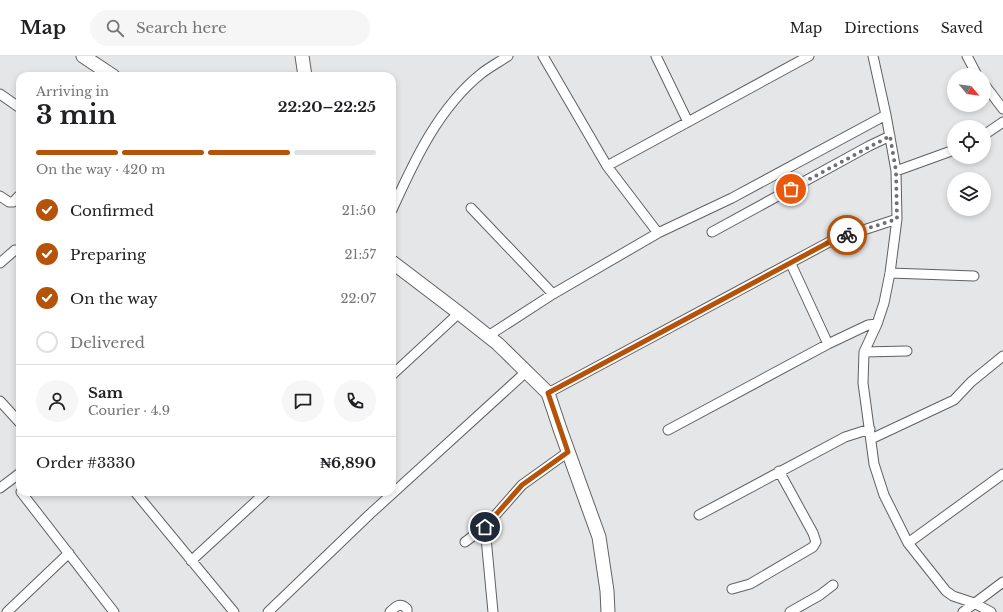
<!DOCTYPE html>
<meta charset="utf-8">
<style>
body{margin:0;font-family:"Libre Baskerville",serif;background:#f6f6f6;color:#202124;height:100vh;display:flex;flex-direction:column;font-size:15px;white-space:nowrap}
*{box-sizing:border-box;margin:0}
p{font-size:13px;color:#757577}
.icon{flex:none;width:22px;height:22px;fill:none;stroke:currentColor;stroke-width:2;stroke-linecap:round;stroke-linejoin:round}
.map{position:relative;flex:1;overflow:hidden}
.side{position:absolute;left:16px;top:16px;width:380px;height:424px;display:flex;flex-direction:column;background:#fff;border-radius:12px;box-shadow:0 2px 6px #0003}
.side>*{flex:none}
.needle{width:26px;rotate:119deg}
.tools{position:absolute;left:947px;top:12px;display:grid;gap:8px}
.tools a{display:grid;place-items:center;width:44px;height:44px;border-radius:50%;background:#fff;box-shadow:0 2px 6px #0003;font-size:20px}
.pin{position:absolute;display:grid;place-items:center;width:34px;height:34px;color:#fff;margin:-17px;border:2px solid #fff;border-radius:50%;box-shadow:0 1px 4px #0007}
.courier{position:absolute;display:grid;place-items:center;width:40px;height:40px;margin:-20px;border:3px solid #b45309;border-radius:50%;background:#fff;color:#222;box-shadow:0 1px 5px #0007}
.head em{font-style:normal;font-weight:700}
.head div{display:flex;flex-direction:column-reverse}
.head{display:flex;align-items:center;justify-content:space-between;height:68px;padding:0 20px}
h1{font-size:26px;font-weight:700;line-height:30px}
.bar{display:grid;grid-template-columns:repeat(4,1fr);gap:6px 4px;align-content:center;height:48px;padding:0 20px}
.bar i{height:5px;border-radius:3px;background:#e0e0e0}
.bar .selected{background:#b45309}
.bar p{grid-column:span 4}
.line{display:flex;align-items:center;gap:10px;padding:0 20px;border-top:1px solid #e0e0e0}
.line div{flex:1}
.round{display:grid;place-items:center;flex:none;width:42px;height:42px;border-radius:21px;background:#f6f6f6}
ol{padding:0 20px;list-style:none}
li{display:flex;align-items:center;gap:12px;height:44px}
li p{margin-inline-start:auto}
li .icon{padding:4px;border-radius:50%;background:#b45309;color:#fff;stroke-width:4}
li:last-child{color:#757577}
li i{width:22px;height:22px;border:2px solid #e0e0e0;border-radius:50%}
header{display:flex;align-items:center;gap:24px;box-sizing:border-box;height:56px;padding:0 20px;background:#fff;border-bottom:1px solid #e0e0e0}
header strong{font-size:19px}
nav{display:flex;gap:22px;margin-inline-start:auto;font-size:14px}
.search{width:280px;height:36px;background:#f6f6f6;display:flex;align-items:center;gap:10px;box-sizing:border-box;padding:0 14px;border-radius:22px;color:#757577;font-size:15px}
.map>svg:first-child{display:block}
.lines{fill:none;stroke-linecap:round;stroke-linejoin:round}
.street-casing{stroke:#5f6062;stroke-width:11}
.secondary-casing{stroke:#5f6062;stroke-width:15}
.street{stroke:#fff;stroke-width:9}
.secondary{stroke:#fff;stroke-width:13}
.done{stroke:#707072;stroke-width:4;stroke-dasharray:0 7.2}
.route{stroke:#b45309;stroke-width:5}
</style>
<header>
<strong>Map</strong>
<div class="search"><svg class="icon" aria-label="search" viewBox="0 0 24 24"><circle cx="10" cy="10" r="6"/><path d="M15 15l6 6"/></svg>Search here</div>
<nav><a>Map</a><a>Directions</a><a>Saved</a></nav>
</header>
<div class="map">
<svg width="1003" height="556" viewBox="0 0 1003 556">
<rect width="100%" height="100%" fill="#e5e6e8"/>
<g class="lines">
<defs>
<path id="street" d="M543,0l64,110 51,67
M656,0l32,66
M873,0l13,59 10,56 1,48 -7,54 -6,30 -7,21 -13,28 -1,31 11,81 10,31 24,48 38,48 7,5 21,7 17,9
M967,0l10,19
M984,28l19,25
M0,38l20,14
M984,79l19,-13
M607,110l202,-110
M896,115l58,-21
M0,140l9,6h4l7,-7
M471,152l82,86
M392,154c22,-49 47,-103 90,-137 8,-6 17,-11 26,-17
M712,176l157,-86 21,-10
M0,207l15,-13
M791,208l37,80
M890,217l84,3
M488,280l65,-42 105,-61 74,-35 154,-83
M864,296l43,-1
M392,319l67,-62
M548,337l285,-153 64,-21
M0,345l20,22
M668,374l160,-86 40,-19 9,-1
M871,383l83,-39 17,-18 32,-26
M0,432l20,-15
M21,436l93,120
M135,436l99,120
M699,459l146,-78 25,-8
M485,471l8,85
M465,486l20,-15 37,-42 46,-33
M908,487l95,-69
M191,505l75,-69
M732,533l18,-5 63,-37 3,-5 -3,-9 -34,-62
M7,556l62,-59
M268,556l102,-98 157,-143
M390,556c6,-6 10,-10 17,-3v3
M790,556l30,-17 13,-10
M963,556l40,-30"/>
<path id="secondary" d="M83,0l30,20
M302,0l3,20
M392,206l67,51 39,31 50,49 12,36 39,108 8,54 1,21"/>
</defs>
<use href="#street" class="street-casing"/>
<use href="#secondary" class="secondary-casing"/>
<use href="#street" class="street"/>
<use href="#secondary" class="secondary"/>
</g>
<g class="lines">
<path class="done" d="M791,133l99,-53 6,35 1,48 -50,16"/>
<path class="route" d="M485,471l37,-42 46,-33 -20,-59 285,-153 14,-5"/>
</g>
</svg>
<div class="tools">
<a><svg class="needle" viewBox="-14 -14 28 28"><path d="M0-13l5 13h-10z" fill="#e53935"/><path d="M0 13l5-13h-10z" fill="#757577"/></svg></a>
<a><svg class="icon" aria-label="locate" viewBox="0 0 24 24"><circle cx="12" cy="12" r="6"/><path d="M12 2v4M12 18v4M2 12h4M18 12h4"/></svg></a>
<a><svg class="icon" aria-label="layers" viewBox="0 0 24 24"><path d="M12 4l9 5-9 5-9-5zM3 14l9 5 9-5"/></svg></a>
</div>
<div class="pin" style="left:791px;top:133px;background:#ea580c"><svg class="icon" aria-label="bag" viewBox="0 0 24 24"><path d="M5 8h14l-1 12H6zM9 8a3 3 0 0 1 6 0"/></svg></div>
<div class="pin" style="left:485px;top:471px;background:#1f2937"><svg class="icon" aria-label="home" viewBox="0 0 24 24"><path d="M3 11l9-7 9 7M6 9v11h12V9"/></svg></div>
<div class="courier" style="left:847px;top:179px"><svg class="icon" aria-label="bike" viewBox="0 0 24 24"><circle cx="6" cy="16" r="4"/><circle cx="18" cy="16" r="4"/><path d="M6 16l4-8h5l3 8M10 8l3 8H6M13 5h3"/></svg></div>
<section class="side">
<div class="head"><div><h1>3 min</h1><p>Arriving in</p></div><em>22:20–22:25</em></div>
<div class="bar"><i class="selected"></i><i class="selected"></i><i class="selected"></i><i></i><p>On the way · 420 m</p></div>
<ol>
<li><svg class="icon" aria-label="check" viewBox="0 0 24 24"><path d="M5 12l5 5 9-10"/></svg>Confirmed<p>21:50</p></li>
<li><svg class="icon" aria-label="check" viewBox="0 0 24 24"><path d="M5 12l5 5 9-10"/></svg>Preparing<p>21:57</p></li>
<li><svg class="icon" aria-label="check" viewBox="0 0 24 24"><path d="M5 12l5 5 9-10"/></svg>On the way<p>22:07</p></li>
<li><i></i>Delivered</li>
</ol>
<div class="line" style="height:72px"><a class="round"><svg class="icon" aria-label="person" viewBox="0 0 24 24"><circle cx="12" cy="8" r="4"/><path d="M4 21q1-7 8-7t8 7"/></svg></a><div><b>Sam</b><p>Courier · 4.9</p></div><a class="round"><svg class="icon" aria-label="chat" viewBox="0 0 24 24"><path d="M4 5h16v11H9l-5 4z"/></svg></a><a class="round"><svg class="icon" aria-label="phone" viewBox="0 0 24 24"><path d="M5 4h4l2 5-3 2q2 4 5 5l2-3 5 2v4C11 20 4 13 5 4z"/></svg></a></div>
<div class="line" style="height:52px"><div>Order #3330</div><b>₦6,890</b></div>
</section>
</div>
